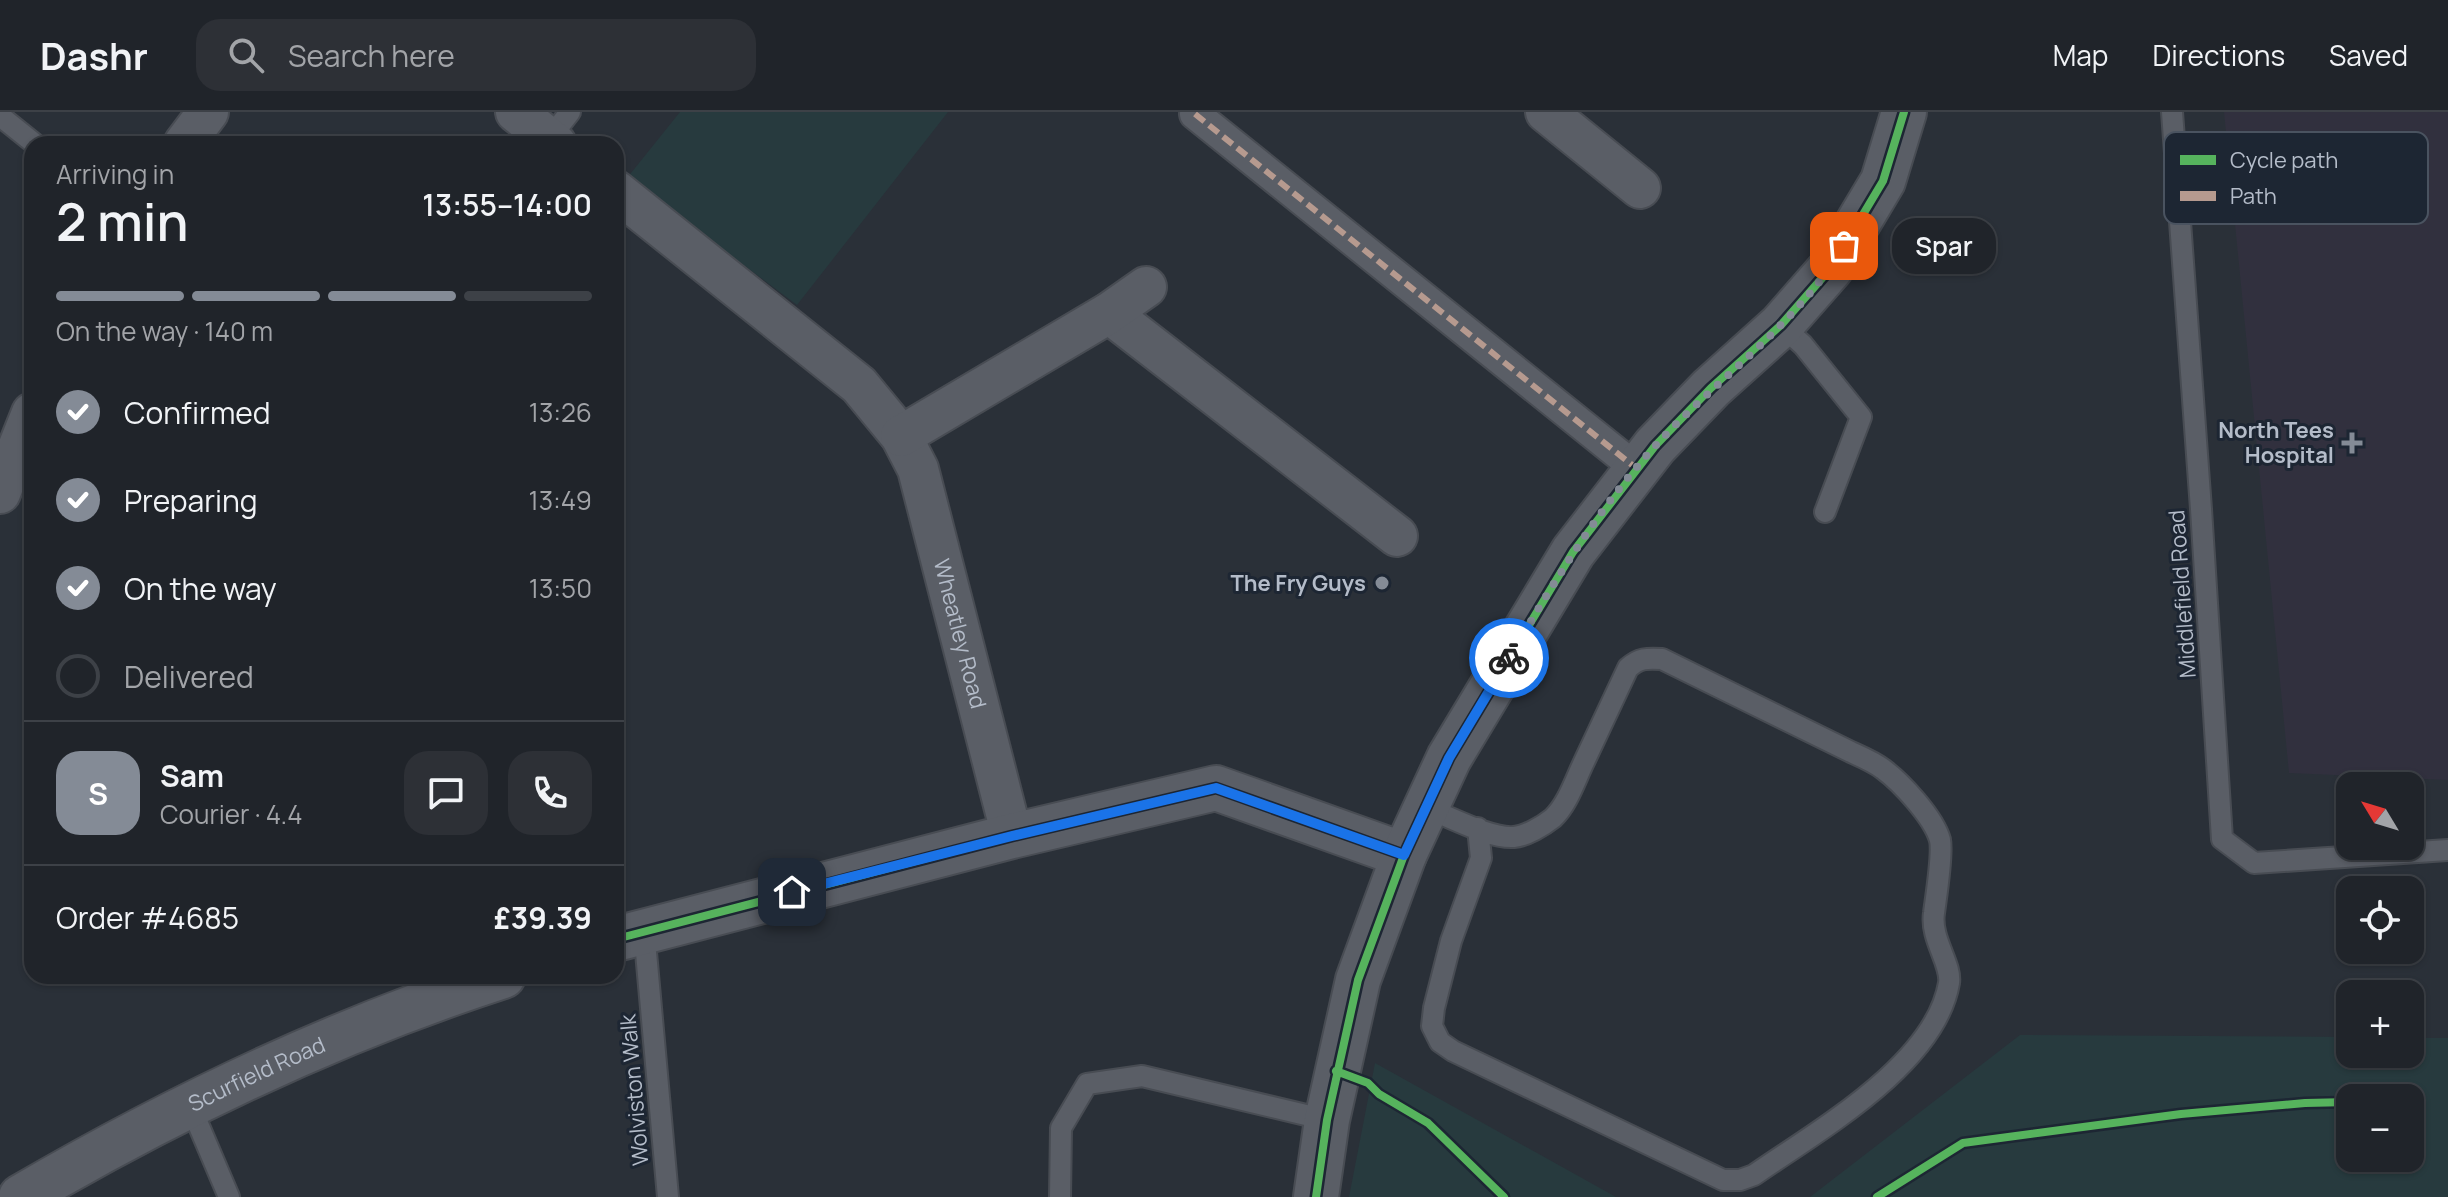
<!DOCTYPE html>
<meta charset="utf-8">
<style>
body{margin:0;font-family:Manrope,sans-serif;background:#2d3036;color:#f1f3f6;height:100vh;display:flex;flex-direction:column;font-size:30px;white-space:nowrap}
*{box-sizing:border-box;margin:0}
p{font-size:26px;color:#a2a4a8}
.icon{flex:none;width:44px;height:44px;fill:none;stroke:currentColor;stroke-width:2;stroke-linecap:round;stroke-linejoin:round}
.map{position:relative;flex:1;overflow:hidden}
.details{position:absolute;left:24px;top:24px;width:600px;height:848px;display:flex;flex-direction:column;background:#20242a;border-radius:24px;box-shadow:0 2px 6px #0004,0 0 0 2px #3d4147}
.details>*{flex:none}
.needle{width:52px;rotate:308deg}
.fabs{position:absolute;left:2336px;top:660px;display:grid;gap:16px}
.fabs a{display:grid;place-items:center;width:88px;height:88px;border-radius:16px;background:#20242a;box-shadow:0 2px 6px #0004,0 0 0 2px #3d4147;font-size:40px}
.pin{position:absolute;display:grid;place-items:center;width:68px;height:68px;color:#fff;margin:-34px;border-radius:16px;box-shadow:0 4px 12px #0006}
.courier{position:absolute;display:grid;place-items:center;width:80px;height:80px;margin:-40px;border:6px solid #1a73e8;border-radius:50%;background:#fff;color:#222;box-shadow:0 2px 10px #0007}
.bubble{position:absolute;height:56px;border-radius:24px;background:#20242a;box-shadow:0 2px 6px #0004,0 0 0 2px #3d4147;font-size:26px;font-weight:600;line-height:56px;text-align:center}
.summary em{font-style:normal;font-weight:600}
.summary div{display:flex;flex-direction:column-reverse}
.summary{display:flex;align-items:center;justify-content:space-between;height:136px;padding:0 32px}
h1{font-size:52px;font-weight:600;line-height:60px}
.bar{display:grid;grid-template-columns:repeat(4,1fr);gap:12px 8px;align-content:center;height:96px;padding:0 32px}
.bar i{height:10px;border-radius:6px;background:#3d4147}
.bar .selected{background:#848b96}
.bar p{grid-column:span 4}
.line{display:flex;align-items:center;gap:20px;padding:0 32px;border-top:2px solid #3d4147}
.line div{flex:1}
.round{display:grid;place-items:center;flex:none;width:84px;height:84px;border-radius:24px;background:#2d3036}
ol{padding:0 32px;list-style:none}
li{display:flex;align-items:center;gap:24px;height:88px}
li p{margin-inline-start:auto}
li .icon{padding:8px;border-radius:50%;background:#848b96;color:#fff;stroke-width:4}
li:last-child{color:#a2a4a8}
li i{width:44px;height:44px;border:4px solid #3d4147;border-radius:50%}
header{display:flex;align-items:center;gap:48px;box-sizing:border-box;height:112px;padding:0 40px;background:#20242a;border-bottom:2px solid #3d4147}
header strong{font-size:38px}
nav{display:flex;gap:44px;margin-inline-start:auto;font-size:28px}
.search{width:560px;height:72px;background:#2d3036;display:flex;align-items:center;gap:20px;box-sizing:border-box;padding:0 28px;border-radius:24px;color:#a2a4a8;font-size:30px}
.map>svg:first-child{display:block}
.medical{fill:#31303e}
.green{fill:#273a3e;fill-rule:evenodd}
.lines{fill:none;stroke-linecap:round;stroke-linejoin:round}
.service-casing{stroke:#484c53;stroke-width:24}
.pedestrian-casing{stroke:#484c53;stroke-width:34}
.minor-casing{stroke:#484c53;stroke-width:44}
.tertiary-casing{stroke:#484c53;stroke-width:48}
.service{stroke:#5a5e66;stroke-width:20}
.pedestrian{stroke:#5a5e66;stroke-width:30}
.minor{stroke:#5a5e66;stroke-width:40}
.tertiary{stroke:#5a5e66;stroke-width:44}
.quiet{stroke:#b69a8f;stroke-width:6;stroke-dasharray:12 6;stroke-linecap:butt}
.cycleway-casing{stroke:#1d2633;stroke-width:13}
.cycleway{stroke:#56b35d;stroke-width:8}
.done{stroke:#848b96;stroke-width:8;stroke-dasharray:0 14.4}
.route{stroke:#1a73e8;stroke-width:10}
.poi-dot{fill:#848b96;stroke:#1d2633;stroke-width:3}
.labels{text-anchor:middle;dominant-baseline:central;stroke-width:6;stroke-linejoin:round;paint-order:stroke}
.poi-label{font-size:22px;font-weight:bold;fill:#b4bcc9;stroke:#1d2633;text-anchor:end}
.street-label{font-size:22px;fill:#b4bcc9;stroke:#1d2633}
.key{fill:#1d2633;stroke:#4a5360;stroke-width:2}
.key-label{font-size:22px;fill:#b4bcc9}
</style>
<header>
<strong>Dashr</strong>
<div class="search"><svg class="icon" aria-label="search" viewBox="0 0 24 24"><circle cx="10" cy="10" r="6"/><path d="M15 15l6 6"/></svg>Search here</div>
<nav><a>Map</a><a>Directions</a><a>Saved</a></nav>
</header>
<div class="map">
<svg width="2448" height="1085" viewBox="0 0 2448 1085">
<rect width="100%" height="100%" fill="#2a3038"/>
<path class="medical" d="M2224,0h224v668l-159,-7z"/>
<path class="green" d="M680,0h268l-151,193 -170,-127z
M2020,923l330,2v17h60v-16h38v159h-638zM2350,986h60v60h-60z
M1375,951l241,134h-267z"/>
<g class="lines">
<defs>
<path id="service" d="M2172,0l29,397 21,330 32,24 194,-13
M0,4l35,28
M549,27l21,-27
M1781,213l22,20 58,72 -36,95
M1426,696c23,8 64,31 88,29 12,-1 29,-11 39,-19 14,-13 22,-37 30,-54 15,-32 30,-64 45,-96 11,-10 19,-10 34,-9l189,93c11,5 23,10 32,17 19,14 51,49 57,71 3,14 -4,57 -6,73 -4,26 18,51 15,70 -14,82 -132,148 -195,192l-14,5h-17l-270,-129 -13,-9 -8,-16 2,-18 17,-67 30,-83 -3,-30
M644,818l24,267
M190,993l39,92
M1060,1085l1,-69 26,-44 55,-8 185,44"/>
<path id="pedestrian" d="M1195,2l442,355"/>
<g id="minor">
<path d="M516,0l40,32"/>
<path d="M1546,0l94,76"/>
<path d="M184,32l24,-32"/>
<path id="s1" d="M616,79l243,194 42,51 17,33 94,367"/>
<path d="M1109,201l288,223"/>
<path d="M901,324l208,-123 37,-26"/>
<path d="M0,381l32,-80"/>
</g>
<g id="tertiary">
<path d="M616,827l396,-103 204,-48 188,67"/>
<path id="s2" d="M21,1085c154,-90 312,-166 482,-221"/>
<path d="M1316,1085l11,-77 31,-140 46,-125 45,-97 124,-206 82,-106 56,-58 70,-63 50,-57 52,-87 21,-69"/>
</g>
</defs>
<use href="#service" class="service-casing"/>
<use href="#pedestrian" class="pedestrian-casing"/>
<use href="#minor" class="minor-casing"/>
<use href="#tertiary" class="tertiary-casing"/>
<use href="#service" class="service"/>
<use href="#pedestrian" class="pedestrian"/>
<use href="#minor" class="minor"/>
<use href="#tertiary" class="tertiary"/>
<path class="quiet" d="M1195,2l442,355"/>
<defs>
<path id="cycleway" d="M616,827l396,-103 204,-48 188,67
M1336,959l32,12 11,11 49,29 76,74
M1316,1085l11,-77 31,-140 46,-125 45,-97 124,-206 82,-106 56,-58 70,-63 50,-57 52,-87 21,-69
M1877,1085l86,-54 218,-29 124,-11 45,-1"/>
</defs>
<use href="#cycleway" class="cycleway-casing"/>
<use href="#cycleway" class="cycleway"/>
</g>
<g class="lines">
<path class="done" d="M1509,546c44,-74 89,-150 148,-214 61,-66 141,-121 187,-198"/>
<path class="route" d="M792,780l220,-56 204,-48 188,67 45,-97 60,-100"/>
</g>
<g class="poi-dot">
<path d="M2348 319h8v8h8v8h-8v8h-8v-8h-8v-8h8z"/>
<circle cx="1382" cy="471" r="8"/>
</g>
<g class="labels">
<g class="poi-label">
<text x="2334" y="318">North Tees<tspan x="2334" dy="25">Hospital</tspan></text>
<text x="1366" y="471">The Fry Guys</text>
</g>
<g class="street-label">
<text transform="translate(2182 482) rotate(-94)">Middlefield Road</text>
<text stroke="none"><textPath href="#s1" startOffset="584">Wheatley Road</textPath></text>
<text stroke="none"><textPath href="#s2" startOffset="266">Scurfield Road</textPath></text>
<text transform="translate(634 978) rotate(-95)">Wolviston Walk</text>
</g>
</g>
<rect x="2164" y="20" width="264" height="92" rx="12" class="key"/>
<rect x="2180" y="43" width="36" height="10" fill="#56b35d"/>
<rect x="2180" y="79" width="36" height="10" fill="#b69a8f"/>
<g class="key-label">
<text x="2230" y="56">Cycle path</text>
<text x="2230" y="92">Path</text>
</g>
</svg>
<div class="fabs">
<a><svg class="needle" viewBox="-14 -14 28 28"><path d="M0-13l5 13h-10z" fill="#e53935"/><path d="M0 13l5-13h-10z" fill="#a2a4a8"/></svg></a>
<a><svg class="icon" aria-label="locate" viewBox="0 0 24 24"><circle cx="12" cy="12" r="6"/><path d="M12 2v4M12 18v4M2 12h4M18 12h4"/></svg></a>
<a>+</a>
<a>−</a>
</div>
<div class="pin" style="left:1844px;top:134px;background:#ea580c"><svg class="icon" aria-label="bag" viewBox="0 0 24 24"><path d="M5 8h14l-1 12H6zM9 8a3 3 0 0 1 6 0"/></svg></div>
<div class="pin" style="left:792px;top:780px;background:#1f2937"><svg class="icon" aria-label="home" viewBox="0 0 24 24"><path d="M3 11l9-7 9 7M6 9v11h12V9"/></svg></div>
<div class="courier" style="left:1509px;top:546px"><svg class="icon" aria-label="bike" viewBox="0 0 24 24"><circle cx="6" cy="16" r="4"/><circle cx="18" cy="16" r="4"/><path d="M6 16l4-8h5l3 8M10 8l3 8H6M13 5h3"/></svg></div>
<div class="bubble" style="left:1892px;top:106px;width:104px">Spar</div>
<section class="details">
<div class="summary"><div><h1>2 min</h1><p>Arriving in</p></div><em>13:55–14:00</em></div>
<div class="bar"><i class="selected"></i><i class="selected"></i><i class="selected"></i><i></i><p>On the way · 140 m</p></div>
<ol>
<li><svg class="icon" aria-label="check" viewBox="0 0 24 24"><path d="M5 12l5 5 9-10"/></svg>Confirmed<p>13:26</p></li>
<li><svg class="icon" aria-label="check" viewBox="0 0 24 24"><path d="M5 12l5 5 9-10"/></svg>Preparing<p>13:49</p></li>
<li><svg class="icon" aria-label="check" viewBox="0 0 24 24"><path d="M5 12l5 5 9-10"/></svg>On the way<p>13:50</p></li>
<li><i></i>Delivered</li>
</ol>
<div class="line" style="height:144px"><b class="round" style="background:#848b96;color:#fff">S</b><div><b>Sam</b><p>Courier · 4.4</p></div><a class="round"><svg class="icon" aria-label="chat" viewBox="0 0 24 24"><path d="M4 5h16v11H9l-5 4z"/></svg></a><a class="round"><svg class="icon" aria-label="phone" viewBox="0 0 24 24"><path d="M5 4h4l2 5-3 2q2 4 5 5l2-3 5 2v4C11 20 4 13 5 4z"/></svg></a></div>
<div class="line" style="height:104px"><div>Order #4685</div><b>£39.39</b></div>
</section>
</div>
